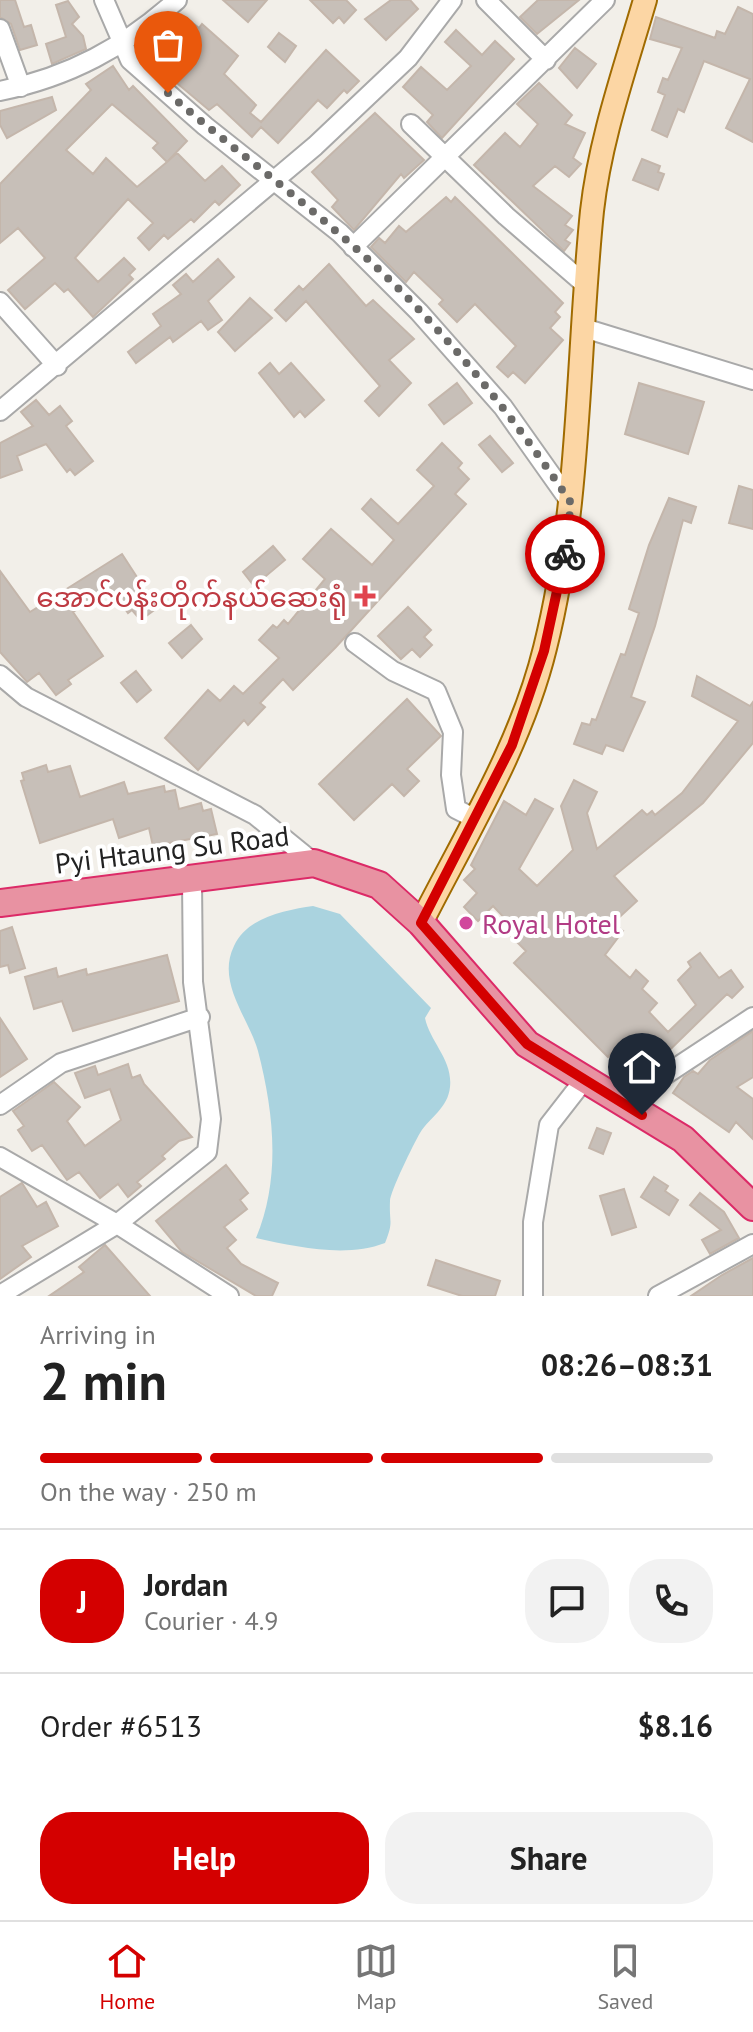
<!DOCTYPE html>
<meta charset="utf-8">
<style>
body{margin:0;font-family:"PT Sans","Noto Sans Myanmar",sans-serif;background:#f2f2f2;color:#222;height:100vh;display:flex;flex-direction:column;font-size:30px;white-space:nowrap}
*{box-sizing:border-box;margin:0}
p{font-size:26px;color:#767676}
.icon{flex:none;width:44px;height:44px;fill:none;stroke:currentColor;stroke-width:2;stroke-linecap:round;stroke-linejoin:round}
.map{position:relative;height:1296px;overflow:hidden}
.details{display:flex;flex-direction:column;background:#fff;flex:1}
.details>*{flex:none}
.pin{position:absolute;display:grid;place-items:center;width:68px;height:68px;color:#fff;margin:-82px -34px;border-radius:50% 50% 50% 0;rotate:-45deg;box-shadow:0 0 8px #0007}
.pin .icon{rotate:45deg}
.courier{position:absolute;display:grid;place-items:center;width:80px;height:80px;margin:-40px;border:6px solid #d40000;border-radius:50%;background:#fff;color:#222;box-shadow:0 2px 10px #0007}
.overview em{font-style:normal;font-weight:800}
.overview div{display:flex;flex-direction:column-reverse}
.overview{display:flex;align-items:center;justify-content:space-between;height:136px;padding:0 40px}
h1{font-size:52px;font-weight:800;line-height:60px}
.bar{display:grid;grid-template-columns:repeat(4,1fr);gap:12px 8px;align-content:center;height:96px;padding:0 40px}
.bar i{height:10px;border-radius:6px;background:#e0e0e0}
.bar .active{background:#d40000}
.bar p{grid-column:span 4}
.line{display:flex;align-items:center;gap:20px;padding:0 40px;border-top:2px solid #e0e0e0}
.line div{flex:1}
.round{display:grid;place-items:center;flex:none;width:84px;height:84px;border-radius:32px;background:#f2f2f2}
.primary-button{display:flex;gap:16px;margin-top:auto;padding:16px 40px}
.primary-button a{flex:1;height:92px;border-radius:32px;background:#d40000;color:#fff;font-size:32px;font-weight:800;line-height:92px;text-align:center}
.primary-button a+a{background:#f2f2f2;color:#222}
.tab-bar{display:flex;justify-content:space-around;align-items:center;height:112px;border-top:2px solid #e0e0e0;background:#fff;font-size:22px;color:#767676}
.tab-bar a{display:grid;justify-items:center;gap:4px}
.tab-bar .active{color:#d40000}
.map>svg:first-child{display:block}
.water{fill:#aad3df}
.building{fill:#c7bfb8;stroke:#c4b6ab;stroke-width:2;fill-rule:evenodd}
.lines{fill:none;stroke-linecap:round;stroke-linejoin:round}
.minor-casing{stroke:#a9a9a9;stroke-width:22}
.major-casing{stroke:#a06b00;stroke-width:26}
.highway-casing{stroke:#dc2a67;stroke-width:30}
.minor{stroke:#fff;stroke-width:18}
.major{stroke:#fcd6a4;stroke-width:22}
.highway{stroke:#e892a2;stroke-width:26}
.done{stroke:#6b6a68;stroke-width:8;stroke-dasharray:0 14.4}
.route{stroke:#d40000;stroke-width:10}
.health-dot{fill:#e0444e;stroke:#fff;stroke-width:3}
.hotel-dot{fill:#d1479c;stroke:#fff;stroke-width:3}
.labels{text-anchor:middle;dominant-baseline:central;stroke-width:8;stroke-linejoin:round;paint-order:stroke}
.health-label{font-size:28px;fill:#be3a42;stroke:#fff;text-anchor:end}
.street-label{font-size:28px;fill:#222;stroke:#fff}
.hotel-label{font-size:28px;fill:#b23c85;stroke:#fff;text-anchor:start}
</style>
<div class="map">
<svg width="753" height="1296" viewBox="0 0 753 1296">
<rect width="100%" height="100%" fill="#f2efe9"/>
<path class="water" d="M313,906l27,8 91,94 -6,10c5,24 28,42 25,69 -2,21 -20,30 -30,46 -6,10 -30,59 -30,68 -1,22 4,20 -5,42 -39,15 -88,4 -129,-5 25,-60 18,-125 2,-187 -9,-33 -42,-68 -24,-105 13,-29 52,-36 79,-40z"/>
<path class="building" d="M0,0h15l9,27 7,-2 6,20 -17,5 -9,-26 -11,-7z
M223,0h44l-19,22z
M310,0h36l10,10 -12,13 -5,-6 -6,6z
M391,0h19l8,9 -32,31 -21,-21z
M538,0h41l-42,34 -17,-17z
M68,1l11,16 -7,7 11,12 3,13 -34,15 -6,-20 20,-7 -10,-32z
M738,7l15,7v128l-27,-14 24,-49 -46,-18 -20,51 -6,-3 -11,28 -15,-7 13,-35 -7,-3 5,-14 5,2 14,-32 -32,-9 6,-22 59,21 2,-7 8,3z
M189,20l10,8 3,-4 36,32 -14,18 32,31 -6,8 11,9 65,-72 33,31 -12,12 -3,-3 -17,18 -9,-8 -40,43 -17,-16 -9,10 -35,-33 -8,6 -68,-57 18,-20 10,10z
M456,30l26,25 13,-14 19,18 -72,79 -15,-16 6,-7 -30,-28 18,-20 26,23 24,-24 -26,-24z
M279,33l17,13 -11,16 -17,-15z
M575,48l21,16 -19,24 -18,-20z
M113,66l16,24 4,-4 54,55 -20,21 10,-9 28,28 17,-15 18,19 -21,20 -4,-4 -21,21 -3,-3 -23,20 -4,-4 -15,15 -11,-12 15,-15 -25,-24 -53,59 23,24 26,-24 11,11 -6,6 4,4 -40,38 -25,-28 -4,3 -9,-9 -30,26 -17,-19 37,-32 -27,-30 -18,15v-59l91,-94 -5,-6zM112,104l46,39 -5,5 14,14 -30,25 -31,-29 -13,16 -27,-24z
M539,83l33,32 -7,9 20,9 -12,25 8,6 -12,13 -14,-11 -22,20 39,30 -7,9 8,5 -8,10 5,3 -6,8 -90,-86 31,-32 15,14 18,-23 -21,-20z
M52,97l4,13 -49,28 -7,-13v-14z
M375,113l49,47 -20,18 -3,-4 -47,56 -22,-23 6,-7 -26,-28z
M642,159l18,7 -2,6 6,2 -6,16 -25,-10z
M446,197l5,5 4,-5 108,106 -8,9 5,5 -10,11 13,12 -38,43 -12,-11 -5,5 -11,-10 19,-21 -41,-42 -18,18 -18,-18 4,-4 -29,-28 -8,10 -35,-35 8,-9 6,5 14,-17 7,6z
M218,259l16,18 -26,24 14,19 -14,10 -7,-9 -28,21 -3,-5 -34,26 -8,-11 33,-26 -8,-12 28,-20 -8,-9 13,-11 7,8z
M329,264l37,42 7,-6 41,39 -25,21 22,23 -32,33 -14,-15 15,-15 -74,-85 -20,20 -11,-11 24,-24 4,4z
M250,298l22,20 -37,33 -17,-19z
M270,363l9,11 12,-11 33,37 -19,17 -5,-6 -6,6 -35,-44z
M457,383l15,20 -28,21 -15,-19z
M639,383l65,19 -16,52 -63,-20z
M36,400l13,15 11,-9 12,15 -6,5 27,35 -18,14 -5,-6 -3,3 -21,-28 -29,12 5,14 -22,8v-35l33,-17 -12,-14z
M490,436l23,27 -11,9 -23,-27z
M442,443l20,20 -4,5 11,11 -14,15 11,10 -130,143 -43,43 -10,-11 -23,24 5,4 -17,18 -4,-5 -46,50 -33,-32 43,-48 12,11 14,-15 9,8 36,-36 -20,-18 14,-15 4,3 7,-8 4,4 37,-45 -22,-20 28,-30 41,36 22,-25 -32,-31 9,-10 27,25 36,-38 -17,-16z
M739,486l14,4v39l-24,-6z
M669,498l27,9 -5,16 -8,-3 -28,106 -24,71 14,5 -22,49 -17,-6 -4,9 -28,-10 8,-21 8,2 2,-6 4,1 25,-66 4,1 14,-42 -10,-4 20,-64z
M273,546l12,14 -31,26 -11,-14z
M122,554l35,54 -11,8 -3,-4 -6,4 -5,-6 -4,3 -17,-24 -38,23 30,44 -35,24 3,4 -15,11 -17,-22 -12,9 -27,-30v-81l30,41z
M408,607l23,23 -7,7 8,8 -12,12 -8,-8 -11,10 -23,-23z
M191,625l11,14 -20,19 -13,-15z
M136,671l15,19 -14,12 -16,-19z
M697,676l53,30 3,-4v41l-50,60 -89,73 23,25 -24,22 10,8 -18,24 25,23 6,-8 12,11 -6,8 15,14 -8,9 19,20 28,-27 -18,-25 13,-13 -3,-5 12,-9 19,25 12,-8 12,17 -11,11 -5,-4 -82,80 -27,-28 -10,11 -94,-94 12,-12 -18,-18 5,-6 -20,-21 -15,15 -14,-14 13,-14 -13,-13 11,-11 -4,-4 33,-64 22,14 9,-16 18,10 -34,60 18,17 36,-36 -12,-44 13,-26 23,12 -10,21 10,36 45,-39 5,5 5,-4 3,4 27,-22 56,-72 -46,-25z
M407,699l34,37 -34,33 12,12 -15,15 -12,-12 -38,36 -35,-36z
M46,765l2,7 22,-6 10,31 44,-15 4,12 36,-8 1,6 10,-2 4,19 22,-6 2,8 8,-2 6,25 -64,12 -4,-18 -30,10 -6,-19 -73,24 -19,-62 3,-1 -2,-7z
M12,927l13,41 -15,5 -2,-8 -8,2v-36z
M167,955l12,46 -106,30 -11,-30 -28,8 -9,-32 31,-9 2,9 28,-8 1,6z
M0,1018l27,41 -27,18z
M753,1031v46l-16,10 16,12v40l-17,-17 -7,10 -56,-39 11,-16 9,-6 5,3 12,-14z
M128,1064l4,14 8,-3 4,9 48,53 -13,4 -17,15 3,3 -28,23 4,4 -13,11 -10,-13 -18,14 -21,-26 -12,8 -25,-35 -10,6 -14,-21 6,-4 -11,-15 41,-29 26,25 -13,14 18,25 36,-26 -11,-31 -25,9 -10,-25 20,-7 3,9z
M597,1128l14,5 -8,21 -14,-6z
M226,1165l22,28 -8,7 7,9 -23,18 12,13 -9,8 14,16 37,19 -6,13h-16l-74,-44 -26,-31z
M654,1177l14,9 -3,5 13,9 -9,15 -28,-18z
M22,1183l15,24 9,-5 12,24 -36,20 9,11 -31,22v-82z
M624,1189l12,38 -24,8 -12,-39z
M700,1193l24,19 15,26 -29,16 -8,-14 19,-10 -31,-25z
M105,1245l45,51h-101l35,-24 -5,-5z
M753,1258v38h-62l31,-21z
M436,1260l64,21 -5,15h-33l-34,-11z"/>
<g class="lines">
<defs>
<path id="minor" d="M104,0l26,60 75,66 135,107 79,79 84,95 68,96
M486,0l60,60
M0,29l21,58
M0,91c69,-14 125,-44 177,-91
M411,124l95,92 81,70
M353,247l252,-247
M0,302l57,64
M584,328l169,52
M0,411l315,-265 93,-88 44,-58
M355,643l38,28 43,20 17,41 -2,43 5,34 18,9
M0,675l26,22 229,118 59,48
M621,1104l132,-87
M0,1105l61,-42 139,-46
M0,1157l117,67 112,72
M0,1295l117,-71 90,-72 4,-33 -18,-137 -1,-101
M533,1296v-74l16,-97 35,-45
M658,1296l95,-52"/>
<path id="major" d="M421,923c45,-89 100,-177 124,-275 36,-143 32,-291 47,-437 8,-72 33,-142 53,-211"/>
<path id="highway" d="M0,903l314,-40 65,22 42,38 106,121 156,95 70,68"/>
</defs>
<use href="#minor" class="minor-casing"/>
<use href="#major" class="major-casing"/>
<use href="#highway" class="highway-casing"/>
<use href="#minor" class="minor"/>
<use href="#major" class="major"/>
<use href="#highway" class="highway"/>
</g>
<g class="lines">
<path class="done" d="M168,93c55,48 114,91 169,139 90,76 169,173 234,271l-6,51"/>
<path class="route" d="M565,554l-21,97 -32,94 -91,178 106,121 115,71"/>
</g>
<path class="health-dot" d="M361 584h8v8h8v8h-8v8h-8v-8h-8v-8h8z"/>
<circle class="hotel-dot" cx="466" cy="923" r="8"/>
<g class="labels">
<g class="health-label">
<text x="347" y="596">အောင်ပန်းတိုက်နယ်ဆေးရုံ</text>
</g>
<g class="street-label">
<text transform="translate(172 849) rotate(-7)">Pyi Htaung Su Road</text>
</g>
<g class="hotel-label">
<text x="482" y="923">Royal Hotel</text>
</g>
</g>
</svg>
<div class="pin" style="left:168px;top:93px;background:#ea580c"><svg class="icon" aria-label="bag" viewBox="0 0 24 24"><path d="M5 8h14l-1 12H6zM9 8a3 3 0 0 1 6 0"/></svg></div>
<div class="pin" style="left:642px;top:1115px;background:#1f2937"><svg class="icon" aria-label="home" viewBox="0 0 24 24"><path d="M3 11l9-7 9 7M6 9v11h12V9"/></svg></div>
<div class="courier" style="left:565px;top:554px"><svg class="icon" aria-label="bike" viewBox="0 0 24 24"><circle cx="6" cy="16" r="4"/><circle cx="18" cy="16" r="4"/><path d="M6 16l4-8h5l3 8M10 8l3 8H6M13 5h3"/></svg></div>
</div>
<section class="details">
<div class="overview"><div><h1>2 min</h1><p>Arriving in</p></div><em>08:26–08:31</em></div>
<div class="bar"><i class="active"></i><i class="active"></i><i class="active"></i><i></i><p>On the way · 250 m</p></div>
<div class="line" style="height:144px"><b class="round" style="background:#d40000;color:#fff">J</b><div><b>Jordan</b><p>Courier · 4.9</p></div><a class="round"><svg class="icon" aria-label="chat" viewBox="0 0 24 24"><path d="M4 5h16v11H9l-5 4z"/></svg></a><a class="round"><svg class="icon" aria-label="phone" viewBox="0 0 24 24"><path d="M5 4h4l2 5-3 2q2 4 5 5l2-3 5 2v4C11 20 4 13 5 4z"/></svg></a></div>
<div class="line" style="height:104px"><div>Order #6513</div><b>$8.16</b></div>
<div class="primary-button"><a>Help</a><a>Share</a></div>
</section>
<nav class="tab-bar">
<a class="active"><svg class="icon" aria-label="home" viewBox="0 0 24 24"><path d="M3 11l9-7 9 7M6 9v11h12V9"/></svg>Home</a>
<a><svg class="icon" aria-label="map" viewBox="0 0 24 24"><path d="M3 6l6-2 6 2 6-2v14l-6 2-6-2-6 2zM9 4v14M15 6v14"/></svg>Map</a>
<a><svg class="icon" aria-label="saved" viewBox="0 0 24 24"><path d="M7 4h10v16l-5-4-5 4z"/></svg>Saved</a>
</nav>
